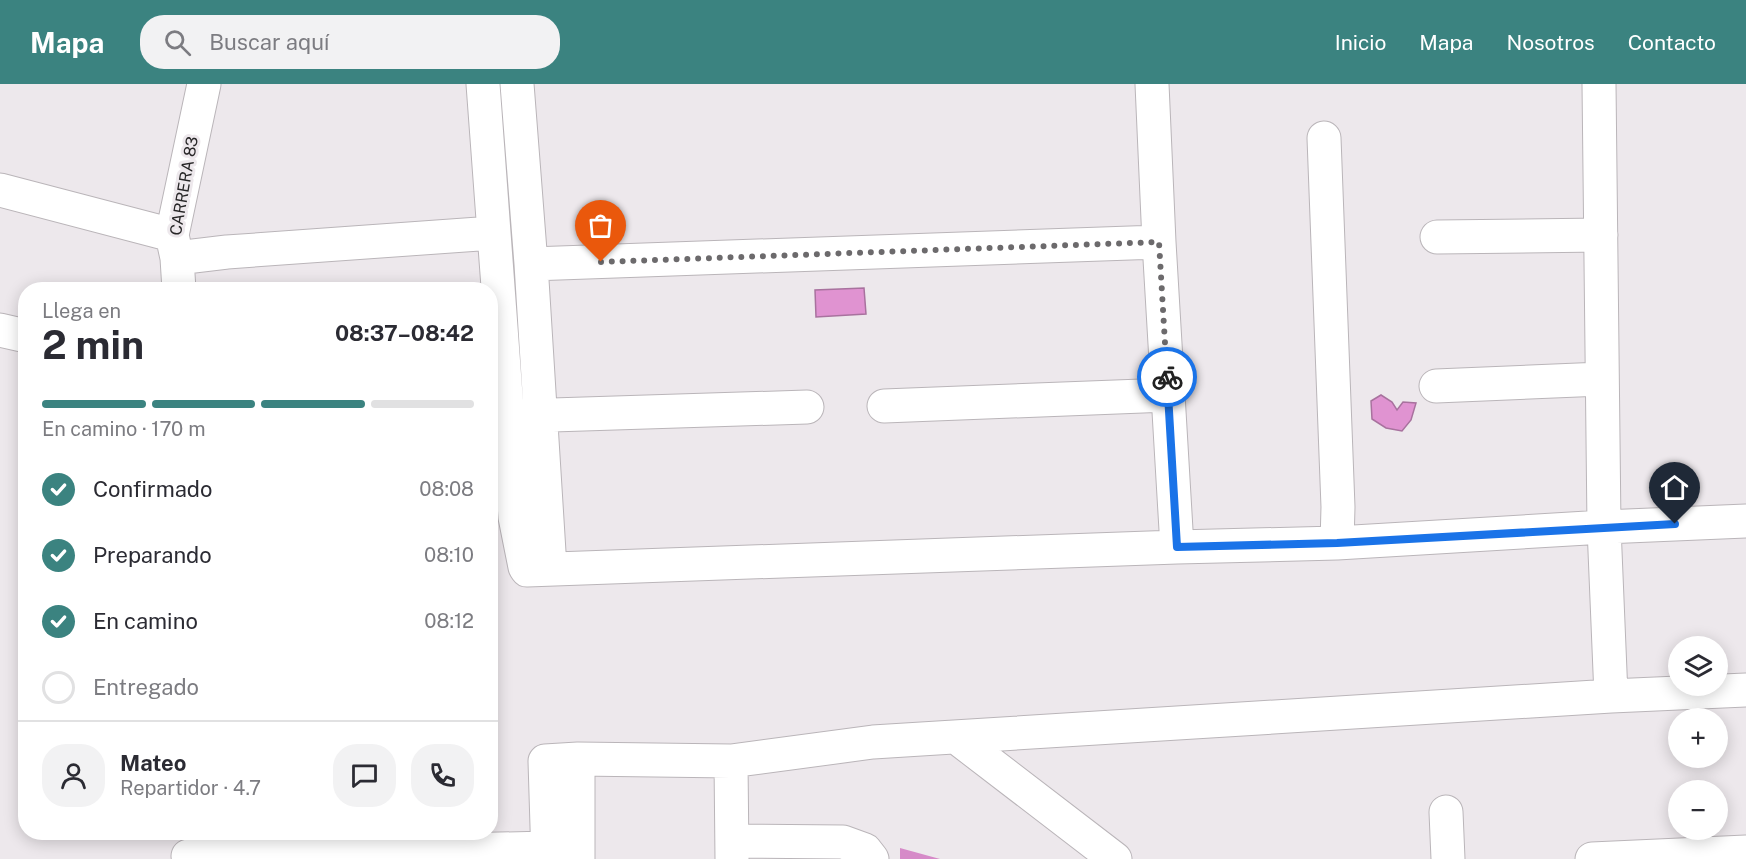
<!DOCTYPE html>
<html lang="es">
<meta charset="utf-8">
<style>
body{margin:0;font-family:"Public Sans",sans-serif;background:#f2f2f3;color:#2b2b33;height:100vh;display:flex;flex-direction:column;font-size:22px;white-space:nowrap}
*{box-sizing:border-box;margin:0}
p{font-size:20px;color:#7c7c81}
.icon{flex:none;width:33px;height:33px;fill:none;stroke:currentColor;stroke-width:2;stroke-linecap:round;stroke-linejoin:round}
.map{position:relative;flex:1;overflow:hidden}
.details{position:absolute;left:18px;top:198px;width:480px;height:558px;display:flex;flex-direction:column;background:#fff;border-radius:24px;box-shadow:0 3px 15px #0003}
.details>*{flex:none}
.controls{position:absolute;left:1668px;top:552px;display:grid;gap:12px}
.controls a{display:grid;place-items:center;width:60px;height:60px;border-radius:50%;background:#fff;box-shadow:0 3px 15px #0003;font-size:30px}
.pin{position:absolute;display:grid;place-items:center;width:51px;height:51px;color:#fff;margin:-62px -26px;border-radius:50% 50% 50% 0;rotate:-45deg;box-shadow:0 0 6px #0007}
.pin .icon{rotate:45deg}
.courier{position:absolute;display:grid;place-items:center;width:60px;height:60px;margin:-30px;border:4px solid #1a73e8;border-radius:50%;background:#fff;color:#222;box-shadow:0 2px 8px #0007}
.summary em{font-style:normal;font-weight:700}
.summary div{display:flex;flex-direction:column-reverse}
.summary{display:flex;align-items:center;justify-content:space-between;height:102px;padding:0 24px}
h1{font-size:39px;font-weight:700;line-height:45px}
.bar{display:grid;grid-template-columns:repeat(4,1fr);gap:9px 6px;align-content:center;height:72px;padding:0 24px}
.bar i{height:8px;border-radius:4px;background:#e1e1e2}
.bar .active{background:#3b8380}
.bar p{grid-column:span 4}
.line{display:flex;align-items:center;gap:15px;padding:0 24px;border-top:2px solid #e1e1e2}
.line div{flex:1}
.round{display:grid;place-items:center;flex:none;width:63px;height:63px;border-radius:24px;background:#f2f2f3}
ol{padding:0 24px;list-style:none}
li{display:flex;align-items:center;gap:18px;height:66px}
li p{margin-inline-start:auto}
li .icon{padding:6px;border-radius:50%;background:#3b8380;color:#fff;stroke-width:4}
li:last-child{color:#7c7c81}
li i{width:33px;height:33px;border:3px solid #e1e1e2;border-radius:50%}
header{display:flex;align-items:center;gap:36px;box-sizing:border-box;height:84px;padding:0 30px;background:#3b8380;color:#fff}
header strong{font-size:28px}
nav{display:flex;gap:33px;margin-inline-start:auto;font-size:21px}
.search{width:420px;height:54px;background:#f2f2f3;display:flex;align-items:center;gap:15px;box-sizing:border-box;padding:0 21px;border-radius:24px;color:#7c7c81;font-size:22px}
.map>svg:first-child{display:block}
.forest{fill:#d68ac8}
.water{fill:#e093d1;stroke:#a8729e;stroke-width:1.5}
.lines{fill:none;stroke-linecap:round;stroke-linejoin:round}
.minor-casing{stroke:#bab5b9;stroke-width:35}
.minor{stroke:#fff;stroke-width:33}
.done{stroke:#6c6a6c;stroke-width:6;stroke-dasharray:0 10.8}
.route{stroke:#1a73e8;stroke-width:8}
.labels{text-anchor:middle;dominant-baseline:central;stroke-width:6;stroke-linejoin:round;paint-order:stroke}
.street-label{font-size:16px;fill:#272627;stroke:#ede8ec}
</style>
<header>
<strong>Mapa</strong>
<div class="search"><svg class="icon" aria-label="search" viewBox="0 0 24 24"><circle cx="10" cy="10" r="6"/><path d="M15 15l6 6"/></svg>Buscar aquí</div>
<nav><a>Inicio</a><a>Mapa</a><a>Nosotros</a><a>Contacto</a></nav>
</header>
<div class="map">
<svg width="1746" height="775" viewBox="0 0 1746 775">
<rect width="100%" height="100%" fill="#ede8ec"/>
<path class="forest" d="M900,764l40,11h-40z"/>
<path class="water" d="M864,204l2,26 -50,3 -1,-27z
M1381,311l11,7 5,8 6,-8 13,1 -5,17 -9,11 -16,-3 -14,-9 -1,-18z"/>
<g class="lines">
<defs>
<path id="minor" d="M483,0l32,433 10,50 2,3 650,-23 160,-4 267,-16 142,-6
M517,0l14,180 19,304
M1152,0l7,158 18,305
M1599,0l5,443 7,169
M1324,54l14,369 -1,36
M0,106l172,45
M1437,153l164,-2
M177,174l50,-6 266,-19
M531,180l628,-22
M179,206l-2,-32 -5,-23 32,-151
M0,246l26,6
M1436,302l166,-7
M884,322l284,-11
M521,332l286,-9
M956,653l159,122
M578,675v100
M731,677l1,98
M1446,728l2,47
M732,757l111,1 22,8 7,9
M188,772l360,-8
M548,775l-3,-98 33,-2 153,2 142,-19 738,-46 135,-6
M1592,775l154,-7"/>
</defs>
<use href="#minor" class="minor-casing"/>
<use href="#minor" class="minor"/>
</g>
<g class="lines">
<path class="done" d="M601,178l558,-20 8,135"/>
<path class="route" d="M1167,293l10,170 160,-4 338,-19"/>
</g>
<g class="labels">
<g class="street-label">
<text transform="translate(184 102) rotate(-80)">CARRERA 83</text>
</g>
</g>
</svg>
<div class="controls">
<a><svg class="icon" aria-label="layers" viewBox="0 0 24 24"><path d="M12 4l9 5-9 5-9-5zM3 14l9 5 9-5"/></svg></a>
<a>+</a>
<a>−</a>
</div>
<div class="pin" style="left:601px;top:178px;background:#ea580c"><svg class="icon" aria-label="bag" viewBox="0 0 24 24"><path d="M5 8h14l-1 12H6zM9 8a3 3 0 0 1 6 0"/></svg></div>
<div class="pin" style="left:1675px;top:440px;background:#1f2937"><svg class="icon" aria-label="home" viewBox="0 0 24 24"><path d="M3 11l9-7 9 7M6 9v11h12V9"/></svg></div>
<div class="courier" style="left:1167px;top:293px"><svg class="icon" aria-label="bike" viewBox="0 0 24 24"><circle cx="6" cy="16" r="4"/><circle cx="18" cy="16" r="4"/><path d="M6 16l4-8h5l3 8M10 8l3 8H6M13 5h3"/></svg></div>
<section class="details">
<div class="summary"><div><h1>2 min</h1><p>Llega en</p></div><em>08:37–08:42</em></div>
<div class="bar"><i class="active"></i><i class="active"></i><i class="active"></i><i></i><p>En camino · 170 m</p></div>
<ol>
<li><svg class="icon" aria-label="check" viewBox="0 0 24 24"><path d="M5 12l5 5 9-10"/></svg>Confirmado<p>08:08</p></li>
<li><svg class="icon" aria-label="check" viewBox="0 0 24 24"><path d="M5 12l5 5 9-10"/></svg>Preparando<p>08:10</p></li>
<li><svg class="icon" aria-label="check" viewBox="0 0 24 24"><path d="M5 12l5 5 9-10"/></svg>En camino<p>08:12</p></li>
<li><i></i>Entregado</li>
</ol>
<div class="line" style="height:108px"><a class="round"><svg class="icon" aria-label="person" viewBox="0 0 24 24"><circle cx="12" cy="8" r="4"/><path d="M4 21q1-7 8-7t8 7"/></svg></a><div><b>Mateo</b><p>Repartidor · 4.7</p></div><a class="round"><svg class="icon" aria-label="chat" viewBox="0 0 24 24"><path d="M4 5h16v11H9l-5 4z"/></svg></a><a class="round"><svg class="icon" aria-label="phone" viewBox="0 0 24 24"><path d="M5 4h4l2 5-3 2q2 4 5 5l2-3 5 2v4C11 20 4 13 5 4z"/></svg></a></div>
</section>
</div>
